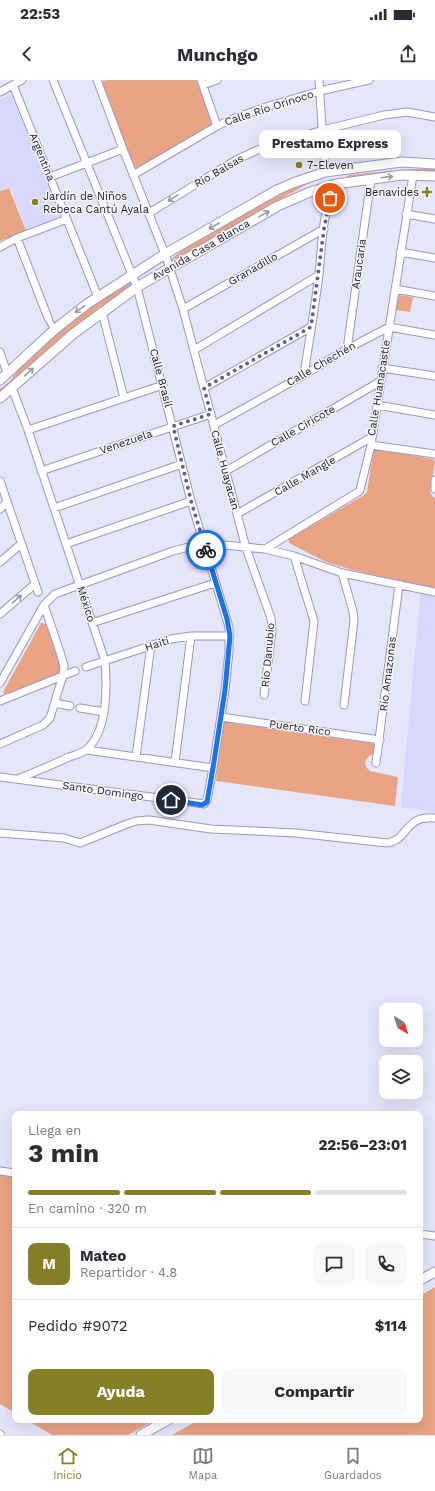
<!DOCTYPE html>
<html lang="es">
<meta charset="utf-8">
<style>
body{margin:0;font-family:"Work Sans",sans-serif;background:#f7f7f7;color:#2b2b33;height:100vh;display:flex;flex-direction:column;font-size:15px;white-space:nowrap}
*{box-sizing:border-box;margin:0}
p{font-size:13px;color:#7c7c81}
.icon{flex:none;width:22px;height:22px;fill:none;stroke:currentColor;stroke-width:2;stroke-linecap:round;stroke-linejoin:round}
.map{position:relative;flex:1;overflow:hidden}
.panel{position:absolute;left:12px;top:1031px;width:411px;height:312px;display:flex;flex-direction:column;background:#fff;border-radius:8px;box-shadow:0 4px 16px #0002}
.panel>*{flex:none}
.needle{width:26px;rotate:142deg}
.controls{position:absolute;left:379px;top:923px;display:grid;gap:8px}
.controls a{display:grid;place-items:center;width:44px;height:44px;border-radius:8px;background:#fff;box-shadow:0 4px 16px #0002;font-size:20px}
.pin{position:absolute;display:grid;place-items:center;width:34px;height:34px;color:#fff;margin:-17px;border:2px solid #fff;border-radius:50%;box-shadow:0 1px 4px #0007}
.courier{position:absolute;display:grid;place-items:center;width:40px;height:40px;margin:-20px;border:3px solid #1a73e8;border-radius:50%;background:#fff;color:#222;box-shadow:0 1px 5px #0007}
.bubble{position:absolute;height:28px;border-radius:8px;background:#fff;box-shadow:0 4px 16px #0002;font-size:13px;font-weight:700;line-height:28px;text-align:center}
.overview em{font-style:normal;font-weight:700}
.overview div{display:flex;flex-direction:column-reverse}
.overview{display:flex;align-items:center;justify-content:space-between;height:68px;padding:0 16px}
h1{font-size:26px;font-weight:700;line-height:30px}
.bar{display:grid;grid-template-columns:repeat(4,1fr);gap:6px 4px;align-content:center;height:48px;padding:0 16px}
.bar i{height:5px;border-radius:3px;background:#e1e1e2}
.bar .active{background:#857f27}
.bar p{grid-column:span 4}
.line{display:flex;align-items:center;gap:10px;padding:0 16px;border-top:1px solid #e1e1e2}
.line div{flex:1}
.round{display:grid;place-items:center;flex:none;width:42px;height:42px;border-radius:8px;background:#f7f7f7}
.action{display:flex;gap:8px;margin-top:auto;padding:8px 16px}
.action a{flex:1;height:46px;border-radius:8px;background:#857f27;color:#fff;font-size:16px;font-weight:700;line-height:46px;text-align:center}
.action a+a{background:#f7f7f7;color:#2b2b33}
.status{display:flex;justify-content:space-between;align-items:center;height:28px;padding:0 20px;background:#fff;direction:ltr}
.status svg{height:11px;fill:currentColor}
header{display:flex;justify-content:space-between;align-items:center;height:52px;padding:0 16px;background:#fff;font-size:18px;font-weight:700}
.tab-bar{display:flex;justify-content:space-around;align-items:center;height:56px;border-top:1px solid #e1e1e2;background:#fff;font-size:11px;color:#7c7c81}
.tab-bar a{display:grid;justify-items:center;gap:2px}
.tab-bar .active{color:#857f27}
.map>svg:first-child{display:block}
.built{fill:#d8d8fc}
.green{fill:#e9a484}
.lines{fill:none;stroke-linecap:round;stroke-linejoin:round}
.pedestrian-casing{stroke:#9897c9;stroke-width:8}
.minor-casing{stroke:#9897c9;stroke-width:9}
.tertiary-casing{stroke:#9897c9;stroke-width:11}
.pedestrian{stroke:#fff;stroke-width:5.5}
.minor{stroke:#fff;stroke-width:7}
.tertiary{stroke:#fff;stroke-width:9}
.oneway{stroke:#9a99a2}
.done{stroke:#646377;stroke-width:4;stroke-dasharray:0 7.2}
.route{stroke:#1a73e8;stroke-width:5}
.poi-dot{fill:#857f27;stroke:#f5f5f5;stroke-width:1.5}
.labels{text-anchor:middle;dominant-baseline:central;stroke-width:3;stroke-linejoin:round;paint-order:stroke}
.street-label{font-size:11px;fill:#1e1d30;stroke:#f5f5f5}
.poi-label{font-size:11px;fill:#1e1d30;stroke:#f5f5f5;text-anchor:start}
</style>
<div class="status"><b>22:53</b><svg viewBox="0 0 49 12"><path d="M0 12V9h3v3zM5 12V6h3v6zM10 12V3h3v9zM15 12V0h3v12zM26 1h20v11H26zM47 4h2v5h-2z"/></svg></div>
<header><svg class="icon" aria-label="back" viewBox="0 0 24 24"><path d="M15 5l-7 7 7 7"/></svg>Munchgo<svg class="icon" aria-label="share" viewBox="0 0 24 24"><path d="M12 15V3M7 8l5-5 5 5M5 13v7h14v-7"/></svg></header>
<div class="map">
<svg width="435" height="1355" viewBox="0 0 435 1355">
<rect width="100%" height="100%" fill="#e6e6fb"/>
<path class="built" d="M11,14l50,122 -35,13 -16,-42 -10,3v-91z
M421,507l14,4v221l-34,-5z"/>
<path class="green" d="M107,0h90l16,42 -2,3 -73,44 -4,-2 -32,-81 1,-5z
M409,89h26v4l-87,6 -2,-2 3,-2z
M312,101l-139,81 -2,-3 24,-18 88,-50z
M9,108l17,43 -26,10v-50z
M132,202l2,5 -37,22 -97,87v-7l10,-8 10,-14 48,-43 27,-20z
M398,215l15,2 -3,15 -15,-2z
M377,369l56,10 2,3 -5,29 2,5 3,2v91l-79,-18 -30,-9 -37,-19v-4l75,-44 3,-3 6,-40z
M41,543l5,1 16,45 -3,5 -52,23 -4,-5z
M224,642l152,22 -1,10c-9,2 -14,10 -5,17l28,6 -3,29 -179,-25z
M0,1092l15,3v238l-15,-9z
M435,1207v148h-263l27,-15h221v-124z
M27,1340h128l-27,15h-76z"/>
<g class="lines">
<defs>
<path id="pedestrian" d="M48,238l6,12"/>
<path id="minor" d="M97,0l26,69 42,105 18,55 63,239 25,70 1,13 -8,64
M201,0l16,46
M319,0l6,92
M13,5l85,212
M203,5l14,-5
M0,12l22,-12
M133,95l84,-49 18,-8 34,-12 51,-15 49,-11
M50,97l73,-28
M149,133l72,-44 19,-11 22,-10 61,-18 61,-15 23,-3 28,5
M406,134l29,5
M17,158l31,80
M0,167l17,-9 50,-19
M400,172l35,6
M395,209l40,7
M183,229l141,-80
M102,232l22,86
M347,269l24,-170
M194,270l125,-75
M0,272l7,21
M382,288l53,8
M304,295c5,-34 11,-67 15,-101 3,-29 3,-63 17,-90
M12,308l16,42 77,231c2,25 3,68 -17,87 -4,5 -13,7 -19,9 -17,8 -34,15 -51,22
M204,308l107,-61
M377,325l58,10
M214,345l90,-50 43,-26 42,-22 46,8
M28,350l135,-45
M371,365l64,9
M41,391l170,-57
M226,391l155,-90
M435,400v9
M0,401l38,111
M54,428l128,-44
M0,429l7,-7
M237,434l135,-77
M66,464l125,-43
M265,469l93,-57 2,-2 11,-45 42,-270
M294,476l20,65 -9,80
M0,482l21,-18
M342,493l11,38 1,10 -10,84
M0,534l35,-30
M92,543l123,-40
M86,587l85,-28 20,-3h39
M0,603l44,-78 11,-11 118,-43 31,-8 61,6 29,7 48,17 93,19
M0,621l75,-30
M55,623l15,3
M80,628l24,4
M221,637l159,23
M0,664l43,-19 7,-7 13,-43 1,-9 -4,-14 -16,-47
M87,670l126,18
M136,677l15,-112
M175,682l16,-126
M376,683l23,-178
M0,697l204,27 3,-4 6,-32 12,-78 4,-38v-25l-38,-126 -54,-214 -84,-207
M0,753l64,5 16,5 47,-19 9,-3 13,-1 62,9 85,4 91,10c22,-3 17,-28 48,-25
M0,1091l15,2
M420,1154l15,2
M0,1354l1,1"/>
<path id="tertiary" d="M0,300l54,-50 33,-26 78,-50 112,-64 16,-7 32,-11 77,-10 33,2
M0,318l73,-64 64,-47 141,-81 32,-14 26,-8 66,-9 33,1
M420,1200l15,-8
M141,1355l27,-15"/>
</defs>
<use href="#pedestrian" class="pedestrian-casing"/>
<use href="#minor" class="minor-casing"/>
<use href="#tertiary" class="tertiary-casing"/>
<use href="#pedestrian" class="pedestrian"/>
<use href="#minor" class="minor"/>
<use href="#tertiary" class="tertiary"/>
</g>
<defs><path id="oneway-shaft" d="M-6 0H5M1.5-3L5.5 0L1.5 3" fill="none" stroke-width="1.6" stroke-linecap="round" stroke-linejoin="round"/></defs>
<g class="oneway">
<use href="#oneway-shaft" transform="translate(387 97) rotate(-7)"/>
<use href="#oneway-shaft" transform="translate(173 118) rotate(148)"/>
<use href="#oneway-shaft" transform="translate(264 134) rotate(-29)"/>
<use href="#oneway-shaft" transform="translate(214 146) rotate(150)"/>
<use href="#oneway-shaft" transform="translate(80 229) rotate(144)"/>
<use href="#oneway-shaft" transform="translate(29 292) rotate(-42)"/>
<use href="#oneway-shaft" transform="translate(17 519) rotate(-41)"/>
</g>
<g class="lines">
<path class="done" d="M206,470l-15,-49 -18,-75 38,-12 -7,-26 107,-61 13,-98 6,-31"/>
<path class="route" d="M171,720l31,5 5,-3 6,-34 12,-78 5,-54 -3,-17 -21,-69"/>
</g>
<g class="poi-dot">
<circle cx="299" cy="85" r="4"/>
<path d="M425 106h4v4h4v4h-4v4h-4v-4h-4v-4h4z"/>
<circle cx="35" cy="122" r="4"/>
</g>
<g class="labels">
<g class="street-label">
<text transform="translate(269 28) rotate(-18)">Calle Río Orinoco</text>
<text transform="translate(42 77) rotate(68)">Argentina</text>
<text transform="translate(219 91) rotate(-30)">Río Balsas</text>
<text transform="translate(201 170) rotate(-30)">Avenida Casa Blanca</text>
<text transform="translate(359 184) rotate(-82)">Araucaria</text>
<text transform="translate(253 189) rotate(-30)">Granadillo</text>
<text transform="translate(321 284) rotate(-30)">Calle Chechén</text>
<text transform="translate(161 298) rotate(75)">Calle Brasil</text>
<text transform="translate(379 308) rotate(-81)">Calle Huanacastle</text>
<text transform="translate(303 346) rotate(-30)">Calle Ciricote</text>
<text transform="translate(126 362) rotate(-19)">Venezuela</text>
<text transform="translate(225 390) rotate(75)">Calle Huayacan</text>
<text transform="translate(305 396) rotate(-30)">Calle Mangle</text>
<text transform="translate(86 524) rotate(72)">México</text>
<text transform="translate(157 564) rotate(-18)">Haití</text>
<text transform="translate(268 575) rotate(-85)">Río Danubio</text>
<text transform="translate(388 594) rotate(-83)">Río Amazonas</text>
<text transform="translate(300 648) rotate(8)">Puerto Rico</text>
<text transform="translate(103 711) rotate(8)">Santo Domingo</text>
</g>
<g class="poi-label">
<text x="307" y="85">7-Eleven</text>
<text x="419" y="112" text-anchor="end">Benavides</text>
<text x="43" y="116">Jardín de Niños<tspan x="43" dy="13">Rebeca Cantú Ayala</tspan></text>
</g>
</g>
</svg>
<div class="controls">
<a><svg class="needle" viewBox="-14 -14 28 28"><path d="M0-13l5 13h-10z" fill="#e53935"/><path d="M0 13l5-13h-10z" fill="#7c7c81"/></svg></a>
<a><svg class="icon" aria-label="layers" viewBox="0 0 24 24"><path d="M12 4l9 5-9 5-9-5zM3 14l9 5 9-5"/></svg></a>
</div>
<div class="pin" style="left:330px;top:118px;background:#ea580c"><svg class="icon" aria-label="bag" viewBox="0 0 24 24"><path d="M5 8h14l-1 12H6zM9 8a3 3 0 0 1 6 0"/></svg></div>
<div class="pin" style="left:171px;top:720px;background:#1f2937"><svg class="icon" aria-label="home" viewBox="0 0 24 24"><path d="M3 11l9-7 9 7M6 9v11h12V9"/></svg></div>
<div class="courier" style="left:206px;top:470px"><svg class="icon" aria-label="bike" viewBox="0 0 24 24"><circle cx="6" cy="16" r="4"/><circle cx="18" cy="16" r="4"/><path d="M6 16l4-8h5l3 8M10 8l3 8H6M13 5h3"/></svg></div>
<div class="bubble" style="left:259px;top:50px;width:142px">Prestamo Express</div>
<section class="panel">
<div class="overview"><div><h1>3 min</h1><p>Llega en</p></div><em>22:56–23:01</em></div>
<div class="bar"><i class="active"></i><i class="active"></i><i class="active"></i><i></i><p>En camino · 320 m</p></div>
<div class="line" style="height:72px"><b class="round" style="background:#857f27;color:#fff">M</b><div><b>Mateo</b><p>Repartidor · 4.8</p></div><a class="round"><svg class="icon" aria-label="chat" viewBox="0 0 24 24"><path d="M4 5h16v11H9l-5 4z"/></svg></a><a class="round"><svg class="icon" aria-label="phone" viewBox="0 0 24 24"><path d="M5 4h4l2 5-3 2q2 4 5 5l2-3 5 2v4C11 20 4 13 5 4z"/></svg></a></div>
<div class="line" style="height:52px"><div>Pedido #9072</div><b>$114</b></div>
<div class="action"><a>Ayuda</a><a>Compartir</a></div>
</section>
</div>
<nav class="tab-bar">
<a class="active"><svg class="icon" aria-label="home" viewBox="0 0 24 24"><path d="M3 11l9-7 9 7M6 9v11h12V9"/></svg>Inicio</a>
<a><svg class="icon" aria-label="map" viewBox="0 0 24 24"><path d="M3 6l6-2 6 2 6-2v14l-6 2-6-2-6 2zM9 4v14M15 6v14"/></svg>Mapa</a>
<a><svg class="icon" aria-label="saved" viewBox="0 0 24 24"><path d="M7 4h10v16l-5-4-5 4z"/></svg>Guardados</a>
</nav>
